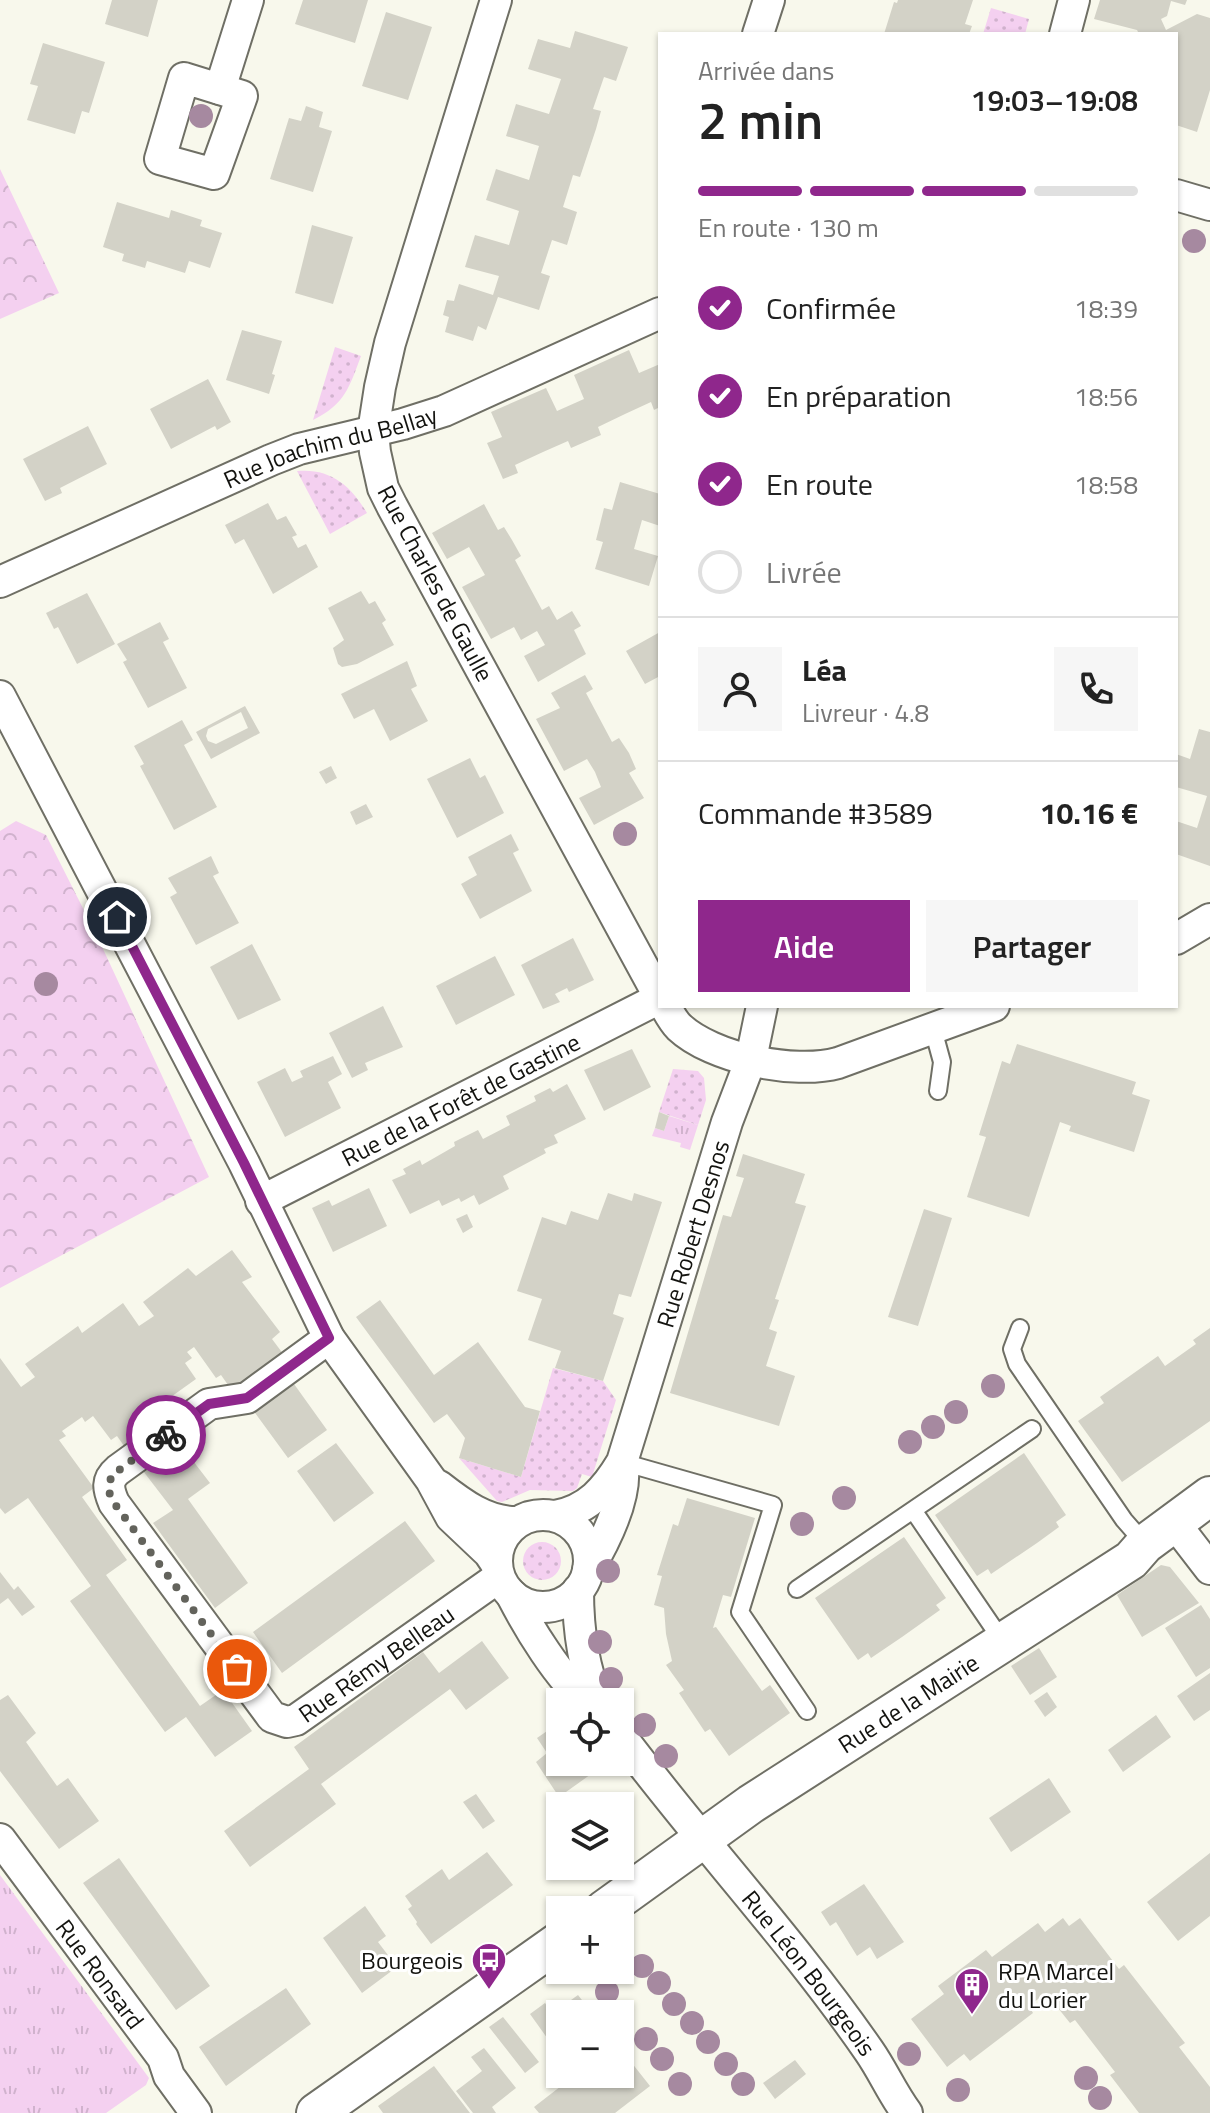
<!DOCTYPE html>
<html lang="fr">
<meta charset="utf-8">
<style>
body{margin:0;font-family:"Titillium Web",sans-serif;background:#f6f6f6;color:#222;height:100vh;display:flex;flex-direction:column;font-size:30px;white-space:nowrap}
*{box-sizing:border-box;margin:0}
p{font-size:26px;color:#767676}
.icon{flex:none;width:44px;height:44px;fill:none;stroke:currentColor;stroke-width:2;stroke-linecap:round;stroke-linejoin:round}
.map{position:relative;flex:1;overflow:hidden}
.sheet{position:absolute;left:658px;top:32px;width:520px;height:976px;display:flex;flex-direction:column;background:#fff;border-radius:0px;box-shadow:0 2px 6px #0004}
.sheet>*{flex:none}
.buttons{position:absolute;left:546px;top:1688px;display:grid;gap:16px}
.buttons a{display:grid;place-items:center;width:88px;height:88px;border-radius:0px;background:#fff;box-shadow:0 2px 6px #0004;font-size:40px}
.pin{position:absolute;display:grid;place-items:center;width:68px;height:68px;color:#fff;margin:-34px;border:4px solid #fff;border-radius:50%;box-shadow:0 2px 8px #0007}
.courier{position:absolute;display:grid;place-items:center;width:80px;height:80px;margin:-40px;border:6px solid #8f278c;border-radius:50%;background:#fff;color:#222;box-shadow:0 2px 10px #0007}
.head em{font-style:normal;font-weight:600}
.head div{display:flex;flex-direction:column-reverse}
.head{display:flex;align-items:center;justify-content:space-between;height:136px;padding:0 40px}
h1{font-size:52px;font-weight:600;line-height:60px}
.bar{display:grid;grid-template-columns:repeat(4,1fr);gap:12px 8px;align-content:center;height:96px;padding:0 40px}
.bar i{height:10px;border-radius:6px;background:#e0e0e0}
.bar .active{background:#8f278c}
.bar p{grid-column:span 4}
.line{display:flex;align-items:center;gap:20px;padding:0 40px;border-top:2px solid #e0e0e0}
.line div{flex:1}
.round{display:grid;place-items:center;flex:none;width:84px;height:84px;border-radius:0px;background:#f6f6f6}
ol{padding:0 40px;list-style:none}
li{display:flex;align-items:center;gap:24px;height:88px}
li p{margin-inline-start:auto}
li .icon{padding:8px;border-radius:50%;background:#8f278c;color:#fff;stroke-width:4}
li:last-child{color:#767676}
li i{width:44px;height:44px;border:4px solid #e0e0e0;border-radius:50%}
.primary-button{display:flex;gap:16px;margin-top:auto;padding:16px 40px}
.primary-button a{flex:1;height:92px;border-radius:0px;background:#8f278c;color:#fff;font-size:32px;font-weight:600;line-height:92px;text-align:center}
.primary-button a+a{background:#f6f6f6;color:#222}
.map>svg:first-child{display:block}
.grass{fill:url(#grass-tufts)}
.park{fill:url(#park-crowns)}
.garden{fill:url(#garden-dots)}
.building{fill:#d3d2c7;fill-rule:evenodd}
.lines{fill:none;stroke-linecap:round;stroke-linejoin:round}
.service-casing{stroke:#6f6f65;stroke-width:20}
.minor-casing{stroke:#6f6f65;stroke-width:34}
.tertiary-casing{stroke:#6f6f65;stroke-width:42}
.service{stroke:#fff;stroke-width:16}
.minor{stroke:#fff;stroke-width:30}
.tertiary{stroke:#fff;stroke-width:38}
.tree{fill:#a689a0}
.done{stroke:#63635c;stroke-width:8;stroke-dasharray:0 14.4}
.route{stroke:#8f278c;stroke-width:10}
.labels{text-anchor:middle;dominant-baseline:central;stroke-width:6;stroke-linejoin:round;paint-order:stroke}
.street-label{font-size:24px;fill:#13130f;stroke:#fff}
.poi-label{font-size:24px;fill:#13130f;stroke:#fff;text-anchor:end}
</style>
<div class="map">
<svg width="1210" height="2113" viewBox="0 0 1210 2113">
<defs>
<pattern id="grass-tufts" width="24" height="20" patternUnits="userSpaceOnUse" patternTransform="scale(2)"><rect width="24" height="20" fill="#f4d0f0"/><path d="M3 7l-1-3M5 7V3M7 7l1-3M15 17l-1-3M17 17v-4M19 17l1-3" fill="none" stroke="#d0b2cd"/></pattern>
<pattern id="park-crowns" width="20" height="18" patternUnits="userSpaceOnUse" patternTransform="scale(2)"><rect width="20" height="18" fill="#f4d0f0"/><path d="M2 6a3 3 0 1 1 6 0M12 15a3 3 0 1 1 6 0" fill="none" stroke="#d0b2cd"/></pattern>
<pattern id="garden-dots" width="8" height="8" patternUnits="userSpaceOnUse" patternTransform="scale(2)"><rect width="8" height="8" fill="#f4d0f0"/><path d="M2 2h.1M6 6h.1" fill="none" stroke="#d0b2cd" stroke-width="1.8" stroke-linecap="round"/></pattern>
</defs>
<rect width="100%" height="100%" fill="#f8f8ec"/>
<path class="grass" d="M669,1116l29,9 -8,25 -10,-3 1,-4 -29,-7 3,-8 9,3z
M0,1875l149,203 -3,7 -40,28h-106z"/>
<path class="park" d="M0,169l59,124 -59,26z
M16,821l30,14 51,101 112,241 -209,111v-457z"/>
<path class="garden" d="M991,8l38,11 -4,15h-42z
M335,347l26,9c-12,32 -16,48 -48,64z
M297,471c34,-3 54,15 70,42l-37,21z
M673,1069l25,2 6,7 2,22 -8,25 -39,-13z
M553,1368l50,13 13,19 -24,77 -10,-3 -5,14 -4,3 -43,-1 -28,12 -5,-1 -38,-43 62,19z
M523 1561a19 19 0 1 1 38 0a19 19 0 1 1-38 0Z"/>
<path class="building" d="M112,0h46l-10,37 -43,-13z
M303,0h65l-13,43 -60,-19z
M898,0h75l-8,24 7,2 -3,8h-85l10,-32 3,1z
M1100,0h87l-2,5 -14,-4 -4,15 -6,3 5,11 31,-16 13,4v72l-13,42 -21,-7v-91h-37l-2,-4 -43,-11z
M386,12l46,15 -24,73 -46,-14z
M575,31l53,16 -12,34 -12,-4 -11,32 8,2 -5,18 -16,48 -7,-2 -10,32 14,5 -10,33 -15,-5 -11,33 9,3 -11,34 -41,-13 -12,33 -8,-4 -5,15 -28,-9 4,-15 -6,-2 4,-15 7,1 5,-17 34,11 6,-19 -34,-9 10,-32 34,10 10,-34 -33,-11 10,-31 33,11 10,-34 -33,-10 10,-32 33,10 12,-35 -33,-10 10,-30 32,9z
M43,43l62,19 -16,51 -7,-2 -7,23 -48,-14 11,-34 -8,-2z
M306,106l17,6 -4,15 13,4 -19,61 -43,-13 19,-61 12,3z
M117,202l52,16 2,-8 31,10 -2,6 22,7 -12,35 -21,-7 -4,12 -38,-12 -2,7 -23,-7 2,-7 -21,-7z
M312,225l41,12 -20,67 -38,-11z
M242,330l40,11 -10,33 3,1 -6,19 -43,-14z
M629,350l10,23 21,-9v43l-6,3 -3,-8 -26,12 -27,13 3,8 -30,13 -3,-7 -25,11 -28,13 3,8 -15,6 -16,-36 15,-6 -11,-25 55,-24 11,23 27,-12 -10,-24z
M208,379l23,43 -14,8 -2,-4 -44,23 -21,-40z
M88,426l19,38 -47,24 2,5 -17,8 -22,-42z
M620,482l40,12v32l-18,-6 -8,29 24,7 -9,30 -54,-17 8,-27 -7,-2 8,-32 8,2z
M268,503l9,17 9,-4 11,19 -5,2 6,11 8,-4 12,23 -45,27 -29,-55 -9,5 -10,-19z
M484,504l14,26 6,-3 8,13 9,16 -6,4 27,50 7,-4 8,14 15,-9 9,15 -7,4 12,24 -48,28 -14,-26 21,-11 -8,-14 -16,9 -7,-13 -23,12 -29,-52 23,-12 -16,-28 -22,12 -15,-26z
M361,591l8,13 6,-3 11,19 -4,3 12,22 -37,19 -15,3 -4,-3 -5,-16 11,-8 -16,-32z
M87,593l28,51 -38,20 -19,-37 -4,2 -8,-16z
M160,622l9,17 -6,3 24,46 -39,20 -25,-46 4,-2 -10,-16z
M660,632v44l-15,8 -19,-33z
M407,661l10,25 -6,3 17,32 -38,20 -16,-32 -20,10 -13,-25z
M585,675l8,14 -7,4 26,49 7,-4 10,15 7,16 -7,4 15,25 -50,27 -15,-27 22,-11 -6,-15 -8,-13 -23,12 -28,-52 24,-11 -9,-15z
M245,706l15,27 -49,26 -15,-27zM241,712l7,16 -32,16 -8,-3 -2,-5 2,-7z
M182,720l11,20 -9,5 33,62 -43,23 -34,-64 4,-2 -10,-18z
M1199,729l11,3v134l-34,-12v-33l21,7 10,-32 -31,-9v-33l14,5z
M470,758l10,20 5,-3 19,38 -47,25 -30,-59z
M331,766l6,12 -11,6 -7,-12z
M366,804l7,13 -17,8 -6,-13z
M511,834l8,16 -6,3 19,38 -52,28 -19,-35 16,-9 -9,-18z
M211,856l8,17 -6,3 26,47 -43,22 -26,-48 7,-4 -9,-15z
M573,938l21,42 -25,12 -2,-4 -12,6 5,8 -17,7 -22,-44z
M252,944l29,56 -43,20 -28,-53z
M495,956l20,39 -59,30 -20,-39z
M383,1006l20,41 -38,16 3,7 -16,8 -23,-45z
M1017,1044l119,38 -4,12 18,6 -16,52 -65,-21 2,-5 -11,-4 -31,95 -62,-20 19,-60 -7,-2 23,-74 8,3z
M632,1049l19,38 -47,24 -20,-41z
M333,1056l9,18 -14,8 13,26 -56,29 -28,-55 28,-14 7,14 11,-5 -3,-6z
M567,1084l19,35 -32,16 4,8 -14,6 2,4 -43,23 6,13 -30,16 -5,-10 -13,7 -2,-4 -17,8 -3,-6 -29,14 -18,-34 14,-6 -3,-5 17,-9 2,5 33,-19 -1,-4 24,-12 5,9 27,-14 -4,-9 30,-15 -2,-5 16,-8 3,4z
M659,1112l10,4 -5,15 -9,-3z
M743,1154l62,20 -10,29 11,3 -31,93 4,1 -10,29 8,3 -11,34 29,10 -16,50 -109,-33 53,-178 8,2 13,-39 -8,-2z
M369,1188l18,38 -54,26 -21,-44 17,-8 3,6z
M608,1193l24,8 2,-8 28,9 -31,95 -12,-3 -6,20 11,4 -21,63 -48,-13 6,-17 -33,-11 14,-41 -25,-8 25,-74 24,8 5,-14 27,9z
M924,1209l28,9 -34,108 -30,-9z
M467,1214l6,13 -10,6 -7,-14z
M232,1250l20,27 -10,5 38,50 -8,7 12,16 -51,37 -12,-17 -5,3 -22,-31 -7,5 5,6 -7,5 11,16 -28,20 13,17 -52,37 -12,-17 -6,4 -18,-24 -8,6 -3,-5 -20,14 4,5 -7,4 35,48 -12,9 45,63 -21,15 94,131 23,-16 29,41 -37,26 -29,-40 -21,15 -95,-131 21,-15 -63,-88 -23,16 -5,-6v-150l21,29 14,-10 -10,-13 53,-38 4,7 41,-30 16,23 15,-10 -11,-14 45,-34 8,8z
M380,1300l54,75 44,-33 47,65 15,4 -19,66 -62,-19 6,-20 -18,-24 -13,9 -78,-106z
M1210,1328v93l-88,61 -44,-61 26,-18 -4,-6 58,-41 7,10 31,-22 -3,-4z
M289,1377l38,53 -39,28 -38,-52z
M177,1440l33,43 -22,16 60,84 -33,25 -62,-85 20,-13 -33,-43z
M336,1443l38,50 -40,29 -37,-51z
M1024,1453l42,62 -10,7 3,5 -22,16 -46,31 -3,-5 -11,7 -42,-61z
M687,1498l68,20 -24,79 -8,-2 -10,33 3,-1 46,64 8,-6 20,28 -61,43 -19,-27 -5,3 -26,-39 5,-3 -18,-25 6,-4 -6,-27 -2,-26 -10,-3 8,-29 -5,-1 16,-51 5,2z
M405,1521l30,40 -153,112 -29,-41z
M904,1537l42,61 -10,7 4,5 -38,27 -31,21 -3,-5 -10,7 -43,-62z
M1161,1565l9,2 29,36 -57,34 -25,-42z
M0,1572l14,18 4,-4 17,21 -13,9 -14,-18 -8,6z
M1201,1605l9,14v49l-14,9 -31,-49z
M482,1641l27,37 -43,32 -16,-21 -129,95 15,20 -86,63 -26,-36 85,-62 -15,-22 129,-95 16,21z
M1039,1648l18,29 -27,18 -19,-29z
M1210,1673v37l-16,11 -17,-25z
M1047,1692l10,15 -12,10 -11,-16z
M8,1695l28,38 -10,9 31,44 11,-8 31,43 -40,28 -59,-78v-71z
M1156,1715l15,22 -48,35 -15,-22z
M560,1722v40h37l4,5 -42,30 -23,-35 11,-9 -10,-15z
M1049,1778l22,34 -60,40 -22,-34z
M476,1794l19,27 -12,8 -20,-27z
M487,1852l26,33 -82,59 -15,-20 1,-2 -9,-13 4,-3 -7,-10 37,-27 7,11z
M1210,1853v63l-32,25 -31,-39z
M119,1858l91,128 -34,24 -93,-127z
M864,1884l40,58 -27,17 -7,-12 -13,9 -21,-34 -6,4 -9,-14z
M365,1906l21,30 -8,6 19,25 -35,26 -39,-55z
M1063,1918l6,8 11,-8 39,51 5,-4 61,78 -6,4 31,40v26h-71l-29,-38 5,-3 -40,-52 -5,3 -24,-30 -17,13 4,7 -63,48 -6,-7 -17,13 -36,-48 33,-25 -6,-8 48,-36 6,7 46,-34 7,9z
M286,1988l25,36 -85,62 -27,-39z
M578,1995l15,19h-33v42l-30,-42 15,-11 8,10z
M503,2017l36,45 -14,11 -36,-46z
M484,2048l32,40 -24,19 4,6h-23l-17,-22 26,-20 -11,-14z
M620,2048l30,38 -35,27h-76l-5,-6 40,-31 -1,-2h47z
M795,2060l11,14 -31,25 -12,-16z
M434,2066l36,47h-87l-5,-7z"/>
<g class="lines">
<defs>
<path id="service" d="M933,1029l9,33 -4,29
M1020,1328l-8,21 5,15 107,156 21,24
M622,1462l151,43 -33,107 67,99
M913,1510l90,132
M797,1589l235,-160"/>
<g id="minor">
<path d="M758,34l11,-34"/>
<path d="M1065,34l9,-34"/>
<path d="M184,78l58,18 -28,78 -54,-15z"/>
<path d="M220,89l28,-89"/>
<path d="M1176,195l34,10"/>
<path id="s1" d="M0,582l271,-122 28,-11 104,-25 41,-13 216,-98"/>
<path d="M0,696l244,467 85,175 102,142 20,37 38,36 8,12"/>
<path d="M1176,939l34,-20"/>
<path d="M665,1006c4,7 8,15 14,21 33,31 115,48 159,36l156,-57"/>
<path id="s2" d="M261,1201l399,-203 -268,-492 -9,-18 -8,-36 -2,-20 7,-45 10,-44 106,-343"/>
<path id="s3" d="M329,1338l-82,60 -38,6 -91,66c-12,10 -10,19 -4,33l158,214 15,5 9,-2 203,-143"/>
<path d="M439,1486c23,18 47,36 77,36"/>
<circle cx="543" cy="1561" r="46"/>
<path id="s4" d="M555,1516c33,-6 51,-27 67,-54l105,-340 24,-63 11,-53"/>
<path d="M1173,1521l37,48"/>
<path d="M588,1570c16,-27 38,-70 35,-102"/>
<path d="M578,1590c0,37 5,77 20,112"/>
<path d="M511,1594c17,33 48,85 77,108"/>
<path id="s5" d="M620,1735c80,107 173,206 249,316 14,20 23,42 38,62"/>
<path id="s6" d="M0,1839l163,219 6,18 27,37"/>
</g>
<g id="tertiary">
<path id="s7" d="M604,1910l147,-106 380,-244 14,-16 65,-48"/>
<path d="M316,2113l244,-172"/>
</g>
</defs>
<use href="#service" class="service-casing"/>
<use href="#minor" class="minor-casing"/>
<use href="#tertiary" class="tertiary-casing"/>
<use href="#service" class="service"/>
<use href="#minor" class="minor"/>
<use href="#tertiary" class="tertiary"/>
</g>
<g class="tree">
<circle cx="201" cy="116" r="12"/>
<circle cx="1194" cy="241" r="12"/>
<circle cx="625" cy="834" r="12"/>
<circle cx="46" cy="984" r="12"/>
<circle cx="993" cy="1386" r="12"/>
<circle cx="956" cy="1412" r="12"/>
<circle cx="933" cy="1427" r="12"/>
<circle cx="910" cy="1442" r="12"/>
<circle cx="844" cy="1498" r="12"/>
<circle cx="802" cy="1524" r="12"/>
<circle cx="608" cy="1571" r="12"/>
<circle cx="600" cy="1642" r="12"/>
<circle cx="611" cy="1679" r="12"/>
<circle cx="644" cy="1725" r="12"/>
<circle cx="666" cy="1756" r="12"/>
<circle cx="642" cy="1966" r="12"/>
<circle cx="659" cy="1983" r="12"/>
<circle cx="607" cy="1992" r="12"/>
<circle cx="674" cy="2004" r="12"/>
<circle cx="692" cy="2023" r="12"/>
<circle cx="646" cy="2039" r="12"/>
<circle cx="708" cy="2042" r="12"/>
<circle cx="909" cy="2054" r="12"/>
<circle cx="662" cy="2059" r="12"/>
<circle cx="726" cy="2064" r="12"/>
<circle cx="1086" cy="2078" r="12"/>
<circle cx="680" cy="2084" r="12"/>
<circle cx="743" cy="2084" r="12"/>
<circle cx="958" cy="2090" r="12"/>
<circle cx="1100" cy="2098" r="12"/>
</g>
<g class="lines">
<path class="done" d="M166,1435l-55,41 -2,16 5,11 123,166"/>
<path class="route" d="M117,917l127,246 85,175 -82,60 -38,6 -43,31"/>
</g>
<defs>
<symbol id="bus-pin" viewBox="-11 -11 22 30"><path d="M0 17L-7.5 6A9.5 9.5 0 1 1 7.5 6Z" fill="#8f278c" stroke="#fff"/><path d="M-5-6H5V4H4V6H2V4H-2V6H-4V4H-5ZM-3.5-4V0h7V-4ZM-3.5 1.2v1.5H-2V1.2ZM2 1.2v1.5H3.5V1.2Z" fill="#fff"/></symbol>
<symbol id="building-pin" viewBox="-11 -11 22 30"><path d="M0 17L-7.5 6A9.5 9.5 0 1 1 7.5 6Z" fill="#8f278c" stroke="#fff"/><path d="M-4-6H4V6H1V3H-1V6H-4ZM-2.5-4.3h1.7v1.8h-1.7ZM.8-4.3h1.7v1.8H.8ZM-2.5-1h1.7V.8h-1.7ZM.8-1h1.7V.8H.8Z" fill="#fff"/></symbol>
</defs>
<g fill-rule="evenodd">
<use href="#bus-pin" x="469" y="1940" width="40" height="54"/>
<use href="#building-pin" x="952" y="1965" width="40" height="54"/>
</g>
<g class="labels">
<g class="street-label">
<text stroke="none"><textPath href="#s1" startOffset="358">Rue Joachim du Bellay</textPath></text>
<text transform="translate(436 583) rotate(62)">Rue Charles de Gaulle</text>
<text stroke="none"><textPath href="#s2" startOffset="224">Rue de la Forêt de Gastine</textPath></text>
<text stroke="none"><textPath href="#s4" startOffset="328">Rue Robert Desnos</textPath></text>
<text stroke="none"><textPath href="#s3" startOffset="678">Rue Rémy Belleau</textPath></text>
<text stroke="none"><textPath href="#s7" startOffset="368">Rue de la Mairie</textPath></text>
<text stroke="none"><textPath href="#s6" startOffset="168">Rue Ronsard</textPath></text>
<text stroke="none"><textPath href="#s5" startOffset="304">Rue Léon Bourgeois</textPath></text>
</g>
<g class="poi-label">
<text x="463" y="1960">Bourgeois</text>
<text x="998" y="1971" text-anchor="start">RPA Marcel<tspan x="998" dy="28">du Lorier</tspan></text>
</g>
</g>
</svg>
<div class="buttons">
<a><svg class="icon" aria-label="locate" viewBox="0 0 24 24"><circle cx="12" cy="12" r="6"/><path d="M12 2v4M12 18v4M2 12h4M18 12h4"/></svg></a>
<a><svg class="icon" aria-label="layers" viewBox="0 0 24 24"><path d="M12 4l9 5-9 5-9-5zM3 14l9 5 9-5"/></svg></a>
<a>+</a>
<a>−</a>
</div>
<div class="pin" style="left:237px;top:1669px;background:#ea580c"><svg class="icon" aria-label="bag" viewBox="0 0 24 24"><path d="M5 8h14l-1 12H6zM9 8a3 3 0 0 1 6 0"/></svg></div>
<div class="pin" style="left:117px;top:917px;background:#1f2937"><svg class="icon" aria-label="home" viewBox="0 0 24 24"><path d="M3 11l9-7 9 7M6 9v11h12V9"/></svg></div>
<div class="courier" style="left:166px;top:1435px"><svg class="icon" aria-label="bike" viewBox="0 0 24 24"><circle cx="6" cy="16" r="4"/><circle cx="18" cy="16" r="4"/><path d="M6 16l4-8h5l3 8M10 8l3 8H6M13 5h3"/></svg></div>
<section class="sheet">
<div class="head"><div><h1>2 min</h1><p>Arrivée dans</p></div><em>19:03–19:08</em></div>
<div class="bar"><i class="active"></i><i class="active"></i><i class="active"></i><i></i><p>En route · 130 m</p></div>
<ol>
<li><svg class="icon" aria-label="check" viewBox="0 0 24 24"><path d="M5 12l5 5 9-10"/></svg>Confirmée<p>18:39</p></li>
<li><svg class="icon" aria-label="check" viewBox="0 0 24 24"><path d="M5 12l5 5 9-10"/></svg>En préparation<p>18:56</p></li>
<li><svg class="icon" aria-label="check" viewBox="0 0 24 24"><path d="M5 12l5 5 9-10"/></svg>En route<p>18:58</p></li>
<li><i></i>Livrée</li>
</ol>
<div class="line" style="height:144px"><a class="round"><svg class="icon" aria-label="person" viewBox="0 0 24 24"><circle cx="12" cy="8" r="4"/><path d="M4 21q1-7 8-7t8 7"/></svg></a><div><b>Léa</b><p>Livreur · 4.8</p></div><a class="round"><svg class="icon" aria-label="phone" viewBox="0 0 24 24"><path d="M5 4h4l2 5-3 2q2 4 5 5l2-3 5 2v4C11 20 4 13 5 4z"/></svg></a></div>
<div class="line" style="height:104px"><div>Commande #3589</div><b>10.16 €</b></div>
<div class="primary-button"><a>Aide</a><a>Partager</a></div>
</section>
</div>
